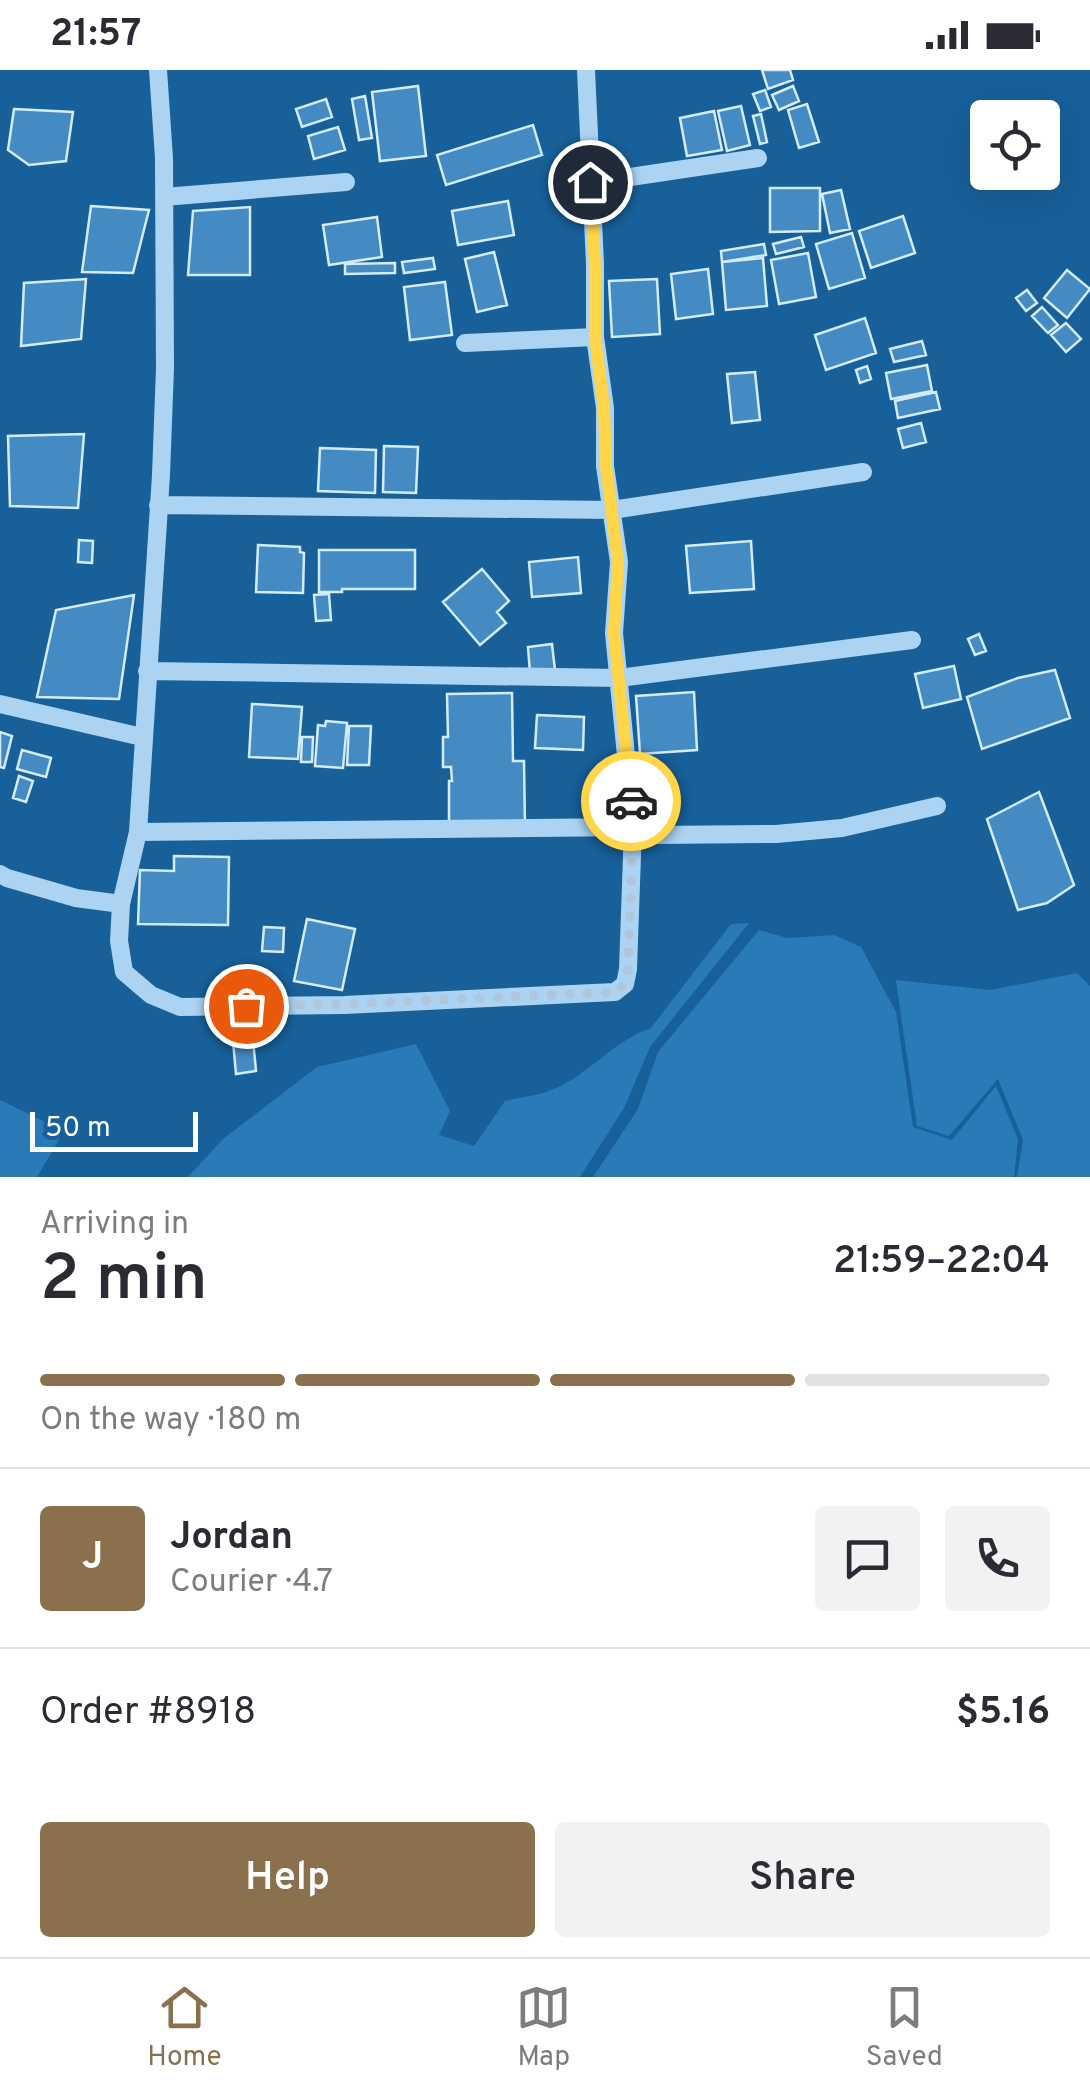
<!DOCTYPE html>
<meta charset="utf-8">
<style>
body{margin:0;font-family:Overpass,sans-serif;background:#f2f2f3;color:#2b2b33;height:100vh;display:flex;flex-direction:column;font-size:38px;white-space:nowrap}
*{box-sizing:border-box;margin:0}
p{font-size:32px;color:#7c7c81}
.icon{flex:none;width:55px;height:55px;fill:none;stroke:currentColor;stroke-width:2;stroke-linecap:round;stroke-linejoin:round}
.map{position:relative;height:1107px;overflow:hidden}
.side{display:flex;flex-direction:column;background:#fff;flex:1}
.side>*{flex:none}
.controls{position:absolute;left:970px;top:30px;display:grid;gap:20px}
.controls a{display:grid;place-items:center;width:90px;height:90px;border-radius:10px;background:#fff;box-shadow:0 10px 40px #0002;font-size:50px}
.scale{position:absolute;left:30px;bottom:25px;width:168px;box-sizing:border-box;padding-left:10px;border:5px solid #fff;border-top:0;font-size:28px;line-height:35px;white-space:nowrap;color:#fff;-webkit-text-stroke:8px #17609a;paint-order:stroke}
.pin{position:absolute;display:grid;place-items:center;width:85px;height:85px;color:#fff;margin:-42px;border:5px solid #fff;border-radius:50%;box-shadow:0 2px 10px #0007}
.courier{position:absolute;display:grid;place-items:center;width:100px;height:100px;margin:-50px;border:8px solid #ffd54a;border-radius:50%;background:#fff;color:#222;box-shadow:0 2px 12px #0007}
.overview em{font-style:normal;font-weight:600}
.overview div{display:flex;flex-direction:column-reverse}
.overview{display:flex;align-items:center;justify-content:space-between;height:170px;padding:0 40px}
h1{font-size:65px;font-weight:600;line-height:75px}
.bar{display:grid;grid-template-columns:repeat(4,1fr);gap:15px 10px;align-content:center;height:120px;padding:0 40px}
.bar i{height:12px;border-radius:8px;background:#e1e1e2}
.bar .current{background:#8a704d}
.bar p{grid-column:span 4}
.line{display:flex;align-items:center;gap:25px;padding:0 40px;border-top:2px solid #e1e1e2}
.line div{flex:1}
.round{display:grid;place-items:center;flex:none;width:105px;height:105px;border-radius:10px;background:#f2f2f3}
.cta{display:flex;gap:20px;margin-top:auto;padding:20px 40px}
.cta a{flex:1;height:115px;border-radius:10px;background:#8a704d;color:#fff;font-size:40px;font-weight:600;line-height:115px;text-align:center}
.cta a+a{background:#f2f2f3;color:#2b2b33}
.status{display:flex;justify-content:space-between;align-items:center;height:70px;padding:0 50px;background:#fff;direction:ltr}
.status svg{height:28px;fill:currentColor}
.dock{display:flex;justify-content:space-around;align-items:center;height:140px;border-top:2px solid #e1e1e2;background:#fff;font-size:28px;color:#7c7c81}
.dock a{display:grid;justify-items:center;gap:5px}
.dock .current{color:#8a704d}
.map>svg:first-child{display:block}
.green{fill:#2a7ab8}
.building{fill:#448bc3;stroke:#d4ebfc;stroke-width:2.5}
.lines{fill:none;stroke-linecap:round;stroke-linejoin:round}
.minor{stroke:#acd4f2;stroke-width:18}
.done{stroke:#aec7dc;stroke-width:10;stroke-dasharray:0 18}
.route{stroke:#ffd54a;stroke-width:12}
</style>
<div class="status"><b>21:57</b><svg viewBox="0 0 49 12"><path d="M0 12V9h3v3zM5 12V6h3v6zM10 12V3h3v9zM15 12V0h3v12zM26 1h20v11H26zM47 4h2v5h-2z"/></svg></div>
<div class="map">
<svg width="1090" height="1107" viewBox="0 0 1090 1107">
<rect width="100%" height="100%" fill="#17609a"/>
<path class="green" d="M749,853l-99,124 -26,61 -44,69h-392l35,-38 94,-72 99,-23 34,67 -11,24 35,11 31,-45c15,-4 32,-5 46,-11 35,-12 65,-52 99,-61l81,-105z
M759,860l28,8 47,-3 27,12 35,65 17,115 39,13 44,-54 22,53 -4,38h-421l45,-68 20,-57z
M1077,903l13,13v191h-73l6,-37 -25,-61 -49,57 -32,-10 -21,-146 94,10z
M0,1030l64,31 -27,46h-37z"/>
<path class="building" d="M762,0h28l3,10 -25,9z
M418,16l8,70 -46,5 -8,-69z
M793,16l6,15 -20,9 -7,-15z
M765,20l6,17 -11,4 -7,-17z
M365,26l7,42 -13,2 -7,-41z
M326,29l6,18 -30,10 -6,-18z
M807,34l12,38 -20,6 -11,-38z
M741,36l9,39 -23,6 -9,-40z
M14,39l59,3 -7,49 -37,4 -21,-15z
M714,41l8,39 -35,6 -7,-38z
M761,44l6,28 -7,2 -7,-28z
M533,55l9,30 -96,30 -9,-30z
M338,57l7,23 -31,9 -6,-23z
M770,118h50v43l-50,1z
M841,120l9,39 -20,4 -8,-39z
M508,131l6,34 -56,10 -6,-34z
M91,136l58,4 -16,63 -51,-1z
M250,137v68h-62l5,-64z
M903,146l12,37 -44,15 -12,-37z
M377,147l5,40 -53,8 -6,-40z
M852,163l13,45 -36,11 -13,-45z
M801,167l3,10 -28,7 -3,-10z
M764,174l2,11 -44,7 -1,-11z
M494,182l13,53 -30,7 -12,-53z
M808,183l8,44 -37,7 -8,-44z
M433,188l2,11 -31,4 -2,-11z
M763,188l4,48 -41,4 -4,-48z
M395,193v10l-50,1v-10z
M708,199l5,45 -37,5 -5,-45z
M1067,200l23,19 -23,29 -23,-20z
M86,209l-5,60 -60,7 3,-63z
M657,209l3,55 -48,3 -3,-56z
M445,212l7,53 -42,5 -6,-53z
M1027,220l10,13 -11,8 -10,-13z
M1042,237l16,18 -10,8 -16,-17z
M865,248l11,35 -50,17 -11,-35z
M1066,253l15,16 -15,13 -15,-17z
M922,271l4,14 -32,7 -4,-13z
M927,295l5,26 -41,8 -5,-26z
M867,296l4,13 -11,4 -4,-13z
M755,302l5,48 -28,3 -5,-49z
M936,322l4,17 -42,9 -3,-17z
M921,353l5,19 -23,6 -5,-19z
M84,364l-6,74 -68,-2 -2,-70z
M384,376l34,1 -2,46 -33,-1z
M320,378l56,2 -1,43 -57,-2z
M79,470l14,1 -1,22 -14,-1z
M751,471l3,48 -64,4 -4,-47z
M258,475l42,2v5l4,1 -1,40 -47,-1z
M319,480h96v39h-73v3h-23z
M578,487l3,36 -49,4 -3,-35z
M482,499l27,32 -12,11 9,11 -26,22 -37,-43z
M329,524l2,26 -15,1 -2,-26z
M134,525l-15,104 -82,-2 19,-87z
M979,564l7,17 -11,4 -7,-16z
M552,574l3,26 -25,3 -2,-26z
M954,596l7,33 -38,9 -8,-34z
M1055,600l15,48 -88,31 -15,-52 51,-19z
M694,622l3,58 -57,4 -4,-58z
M512,623l1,68h11l1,65 -76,1v-46h3l-1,-14h-8v-30h5l-1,-43z
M252,634l50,3 -4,52 -49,-2z
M537,645l47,2 -1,33 -48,-2z
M326,651l21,2 -4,45 -28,-2 3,-41 7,1z
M349,656h22l-2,39h-22z
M0,662l12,4 -8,32 -4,-1z
M302,667h11l-1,25h-11z
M22,680l29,8 -5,19 -29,-8z
M19,706l14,5 -7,21 -13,-4z
M1039,722l35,93 -27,18 -29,7 -31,-91z
M174,786l55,1 -1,68 -90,-1 2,-54 34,1z
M307,849l48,10 -13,61 -48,-9z
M264,857l20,1 -1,24 -21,-1z
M253,969l3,32 -20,3 -3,-33z"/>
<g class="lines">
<path class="minor" d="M586,0l9,194v73l10,71v58l14,96 -5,71 19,194 22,8 121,-1 66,-6 95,-22
M590,113l168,-25
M164,127l182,-15
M465,273l130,-6
M158,435l454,5 251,-38
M147,601l472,7 293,-38
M0,634l142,33
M138,762l495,-5 -5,142 -3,15 -10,8 -271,13 -164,2 -29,-12 -27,-23 -5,-31 2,-37 17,-72 23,-357 4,-107 -1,-210 -6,-88
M0,804l7,4 69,20 45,6"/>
</g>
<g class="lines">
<path class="done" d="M246,936l98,-2 271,-12 10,-8 3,-15 5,-142 -2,-26"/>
<path class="route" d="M590,112l5,82v73l9,71 2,58 12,96 -4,71 17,168"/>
</g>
</svg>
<div class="controls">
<a><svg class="icon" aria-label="locate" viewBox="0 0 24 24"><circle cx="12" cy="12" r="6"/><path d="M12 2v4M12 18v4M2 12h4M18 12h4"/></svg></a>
</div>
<div class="scale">50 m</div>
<div class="pin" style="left:246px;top:936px;background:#ea580c"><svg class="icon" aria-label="bag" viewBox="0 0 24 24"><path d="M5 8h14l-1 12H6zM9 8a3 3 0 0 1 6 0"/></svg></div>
<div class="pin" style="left:590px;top:112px;background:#1f2937"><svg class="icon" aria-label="home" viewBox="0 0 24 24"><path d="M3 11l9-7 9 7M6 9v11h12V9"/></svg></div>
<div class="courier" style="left:631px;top:731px"><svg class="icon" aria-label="car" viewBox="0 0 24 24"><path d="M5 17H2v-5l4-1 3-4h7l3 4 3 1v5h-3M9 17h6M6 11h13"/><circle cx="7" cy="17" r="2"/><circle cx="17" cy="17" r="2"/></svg></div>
</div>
<section class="side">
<div class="overview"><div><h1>2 min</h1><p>Arriving in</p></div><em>21:59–22:04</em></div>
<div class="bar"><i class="current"></i><i class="current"></i><i class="current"></i><i></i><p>On the way · 180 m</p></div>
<div class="line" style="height:180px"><b class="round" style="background:#8a704d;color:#fff">J</b><div><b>Jordan</b><p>Courier · 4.7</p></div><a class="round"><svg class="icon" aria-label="chat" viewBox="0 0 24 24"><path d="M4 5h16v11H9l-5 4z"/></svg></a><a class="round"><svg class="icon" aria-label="phone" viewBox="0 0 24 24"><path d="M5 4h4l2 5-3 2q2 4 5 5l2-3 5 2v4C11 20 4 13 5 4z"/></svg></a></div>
<div class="line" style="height:130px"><div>Order #8918</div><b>$5.16</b></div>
<div class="cta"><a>Help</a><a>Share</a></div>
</section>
<nav class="dock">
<a class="current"><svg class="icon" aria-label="home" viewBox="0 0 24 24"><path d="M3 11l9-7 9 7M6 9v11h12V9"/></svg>Home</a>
<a><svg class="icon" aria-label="map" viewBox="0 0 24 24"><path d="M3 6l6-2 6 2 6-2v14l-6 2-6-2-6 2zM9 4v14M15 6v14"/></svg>Map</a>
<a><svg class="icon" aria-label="saved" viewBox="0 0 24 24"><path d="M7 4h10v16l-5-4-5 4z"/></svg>Saved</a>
</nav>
